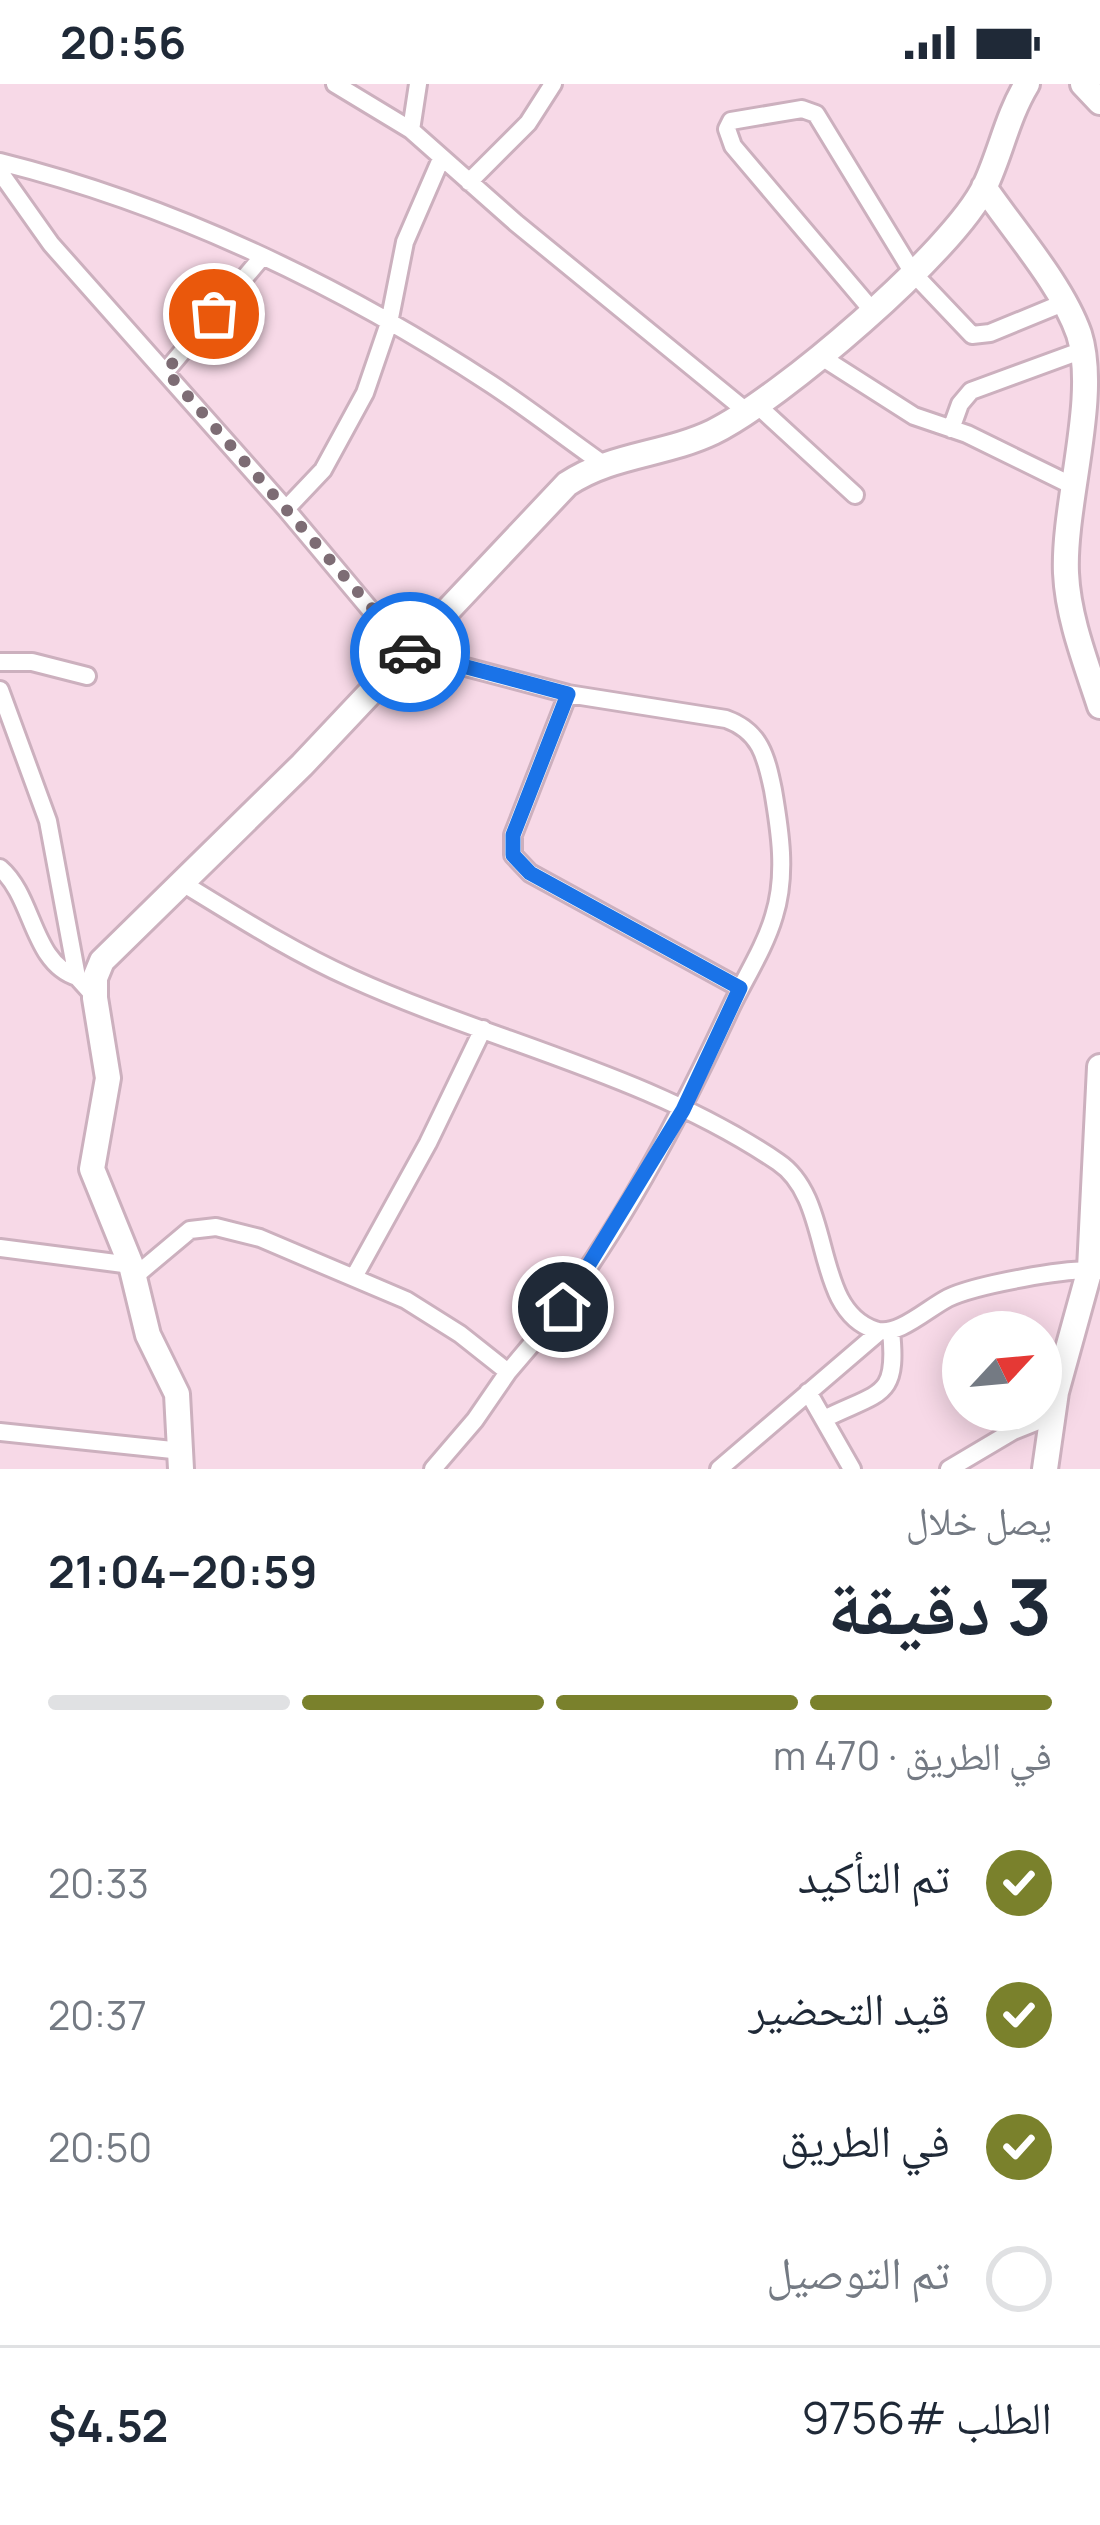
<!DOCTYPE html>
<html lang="ar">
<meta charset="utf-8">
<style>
body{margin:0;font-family:Manrope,"Noto Naskh Arabic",sans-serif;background:#f2f2f3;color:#1f2937;direction:rtl;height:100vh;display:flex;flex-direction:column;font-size:45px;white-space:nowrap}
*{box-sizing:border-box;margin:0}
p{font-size:39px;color:#747a83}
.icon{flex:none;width:66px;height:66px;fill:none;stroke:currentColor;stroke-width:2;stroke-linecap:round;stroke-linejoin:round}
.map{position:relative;height:1385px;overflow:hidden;direction:ltr}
.details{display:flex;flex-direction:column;background:#fff;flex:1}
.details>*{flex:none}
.needle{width:78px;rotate:64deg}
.tools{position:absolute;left:942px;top:1227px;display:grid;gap:24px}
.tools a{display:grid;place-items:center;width:120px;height:120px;border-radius:50%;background:#fff;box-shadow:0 6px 30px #0003;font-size:60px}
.pin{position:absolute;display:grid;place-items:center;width:102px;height:102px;color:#fff;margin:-51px;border:6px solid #fff;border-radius:50%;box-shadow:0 3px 12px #0007}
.courier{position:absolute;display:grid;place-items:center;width:120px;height:120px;margin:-60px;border:9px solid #1a73e8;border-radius:50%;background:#fff;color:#222;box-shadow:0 3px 15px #0007}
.overview em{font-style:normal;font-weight:700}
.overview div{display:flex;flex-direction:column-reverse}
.overview{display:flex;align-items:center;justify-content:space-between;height:204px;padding:0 48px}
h1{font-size:78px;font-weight:700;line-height:90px}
.bar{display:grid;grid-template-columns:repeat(4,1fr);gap:18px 12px;align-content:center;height:144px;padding:0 48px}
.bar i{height:15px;border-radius:9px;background:#e0e1e3}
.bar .selected{background:#7a812c}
.bar p{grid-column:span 4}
.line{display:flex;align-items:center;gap:30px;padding:0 48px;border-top:3px solid #e0e1e3}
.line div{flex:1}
ol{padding:0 48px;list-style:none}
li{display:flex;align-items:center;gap:36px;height:132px}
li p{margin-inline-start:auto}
li .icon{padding:12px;border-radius:50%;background:#7a812c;color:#fff;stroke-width:4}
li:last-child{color:#747a83}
li i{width:66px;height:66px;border:6px solid #e0e1e3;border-radius:50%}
.status{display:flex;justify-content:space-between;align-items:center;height:84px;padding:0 60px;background:#fff;direction:ltr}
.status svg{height:33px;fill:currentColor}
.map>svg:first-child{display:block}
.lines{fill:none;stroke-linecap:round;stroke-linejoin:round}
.street-casing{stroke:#ccb0be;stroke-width:22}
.secondary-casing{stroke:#ccb0be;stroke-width:30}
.street{stroke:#fff;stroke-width:16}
.secondary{stroke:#fff;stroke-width:24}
.done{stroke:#7d6c74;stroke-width:12;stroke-dasharray:0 21.6}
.route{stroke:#1a73e8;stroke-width:15}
</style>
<div class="status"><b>20:56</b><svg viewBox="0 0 49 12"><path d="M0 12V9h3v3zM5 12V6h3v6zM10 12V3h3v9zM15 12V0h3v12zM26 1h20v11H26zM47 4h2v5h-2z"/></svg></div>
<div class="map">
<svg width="1100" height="1385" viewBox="0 0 1100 1385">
<rect width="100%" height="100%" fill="#f7d9e7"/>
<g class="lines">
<defs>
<path id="street" d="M335,0l76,46 105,93 230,188
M411,46l7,-46
M0,78c173,43 342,124 491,222 38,25 75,54 112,80
M0,88l51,72 235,265 119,142 163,43 158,25c34,12 40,37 47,71 7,41 14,85 1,126 -9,31 -29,62 -43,91 -59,127 -130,260 -223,365
M469,98l59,-59 25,-39
M871,225l-138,-163 -6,-17 4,-8 71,-12 14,5 97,159 59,62 18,-2 73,-30
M820,272l94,60 53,18 106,52
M166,287l96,-114
M756,320l99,91
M951,345l9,-25 11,-13 112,-41
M286,425l37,-39 42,-77 24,-70 16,-81 36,-83
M0,578h32l55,14
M0,606l48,131 29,156 18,20
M568,610l-55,141v20l17,18 210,115
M0,784c34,29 32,95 77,109
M184,800c54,33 109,68 167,94 141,64 297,96 427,184 57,38 33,147 97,168 22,8 53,-22 73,-32 27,-13 122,-31 151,-27
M0,1164l131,17
M134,1193l56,-47 26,-3 44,11 146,62 54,34 48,38 -33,48 -42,49
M354,1193l74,-134 55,-114
M808,1308l44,77
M826,1334c55,-27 72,-20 65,-87
M0,1348l182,19
M719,1385l160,-137
M949,1385l64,-38 40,-16"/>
<path id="secondary" d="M1083,0l17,18
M984,103c30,44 78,98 95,147 20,63 -16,170 -13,239 2,45 20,90 34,133
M181,1385l-4,-75 -29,-59 -17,-70 -39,-96 16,-91 -13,-80v-20l7,-17 200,-196 265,-281c45,-30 98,-29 146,-52 66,-32 241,-181 272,-246 16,-34 22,-69 42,-102
M1045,1385l11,-77 34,-123 10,-202"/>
</defs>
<use href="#street" class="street-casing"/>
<use href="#secondary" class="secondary-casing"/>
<use href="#street" class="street"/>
<use href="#secondary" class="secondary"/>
</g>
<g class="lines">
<path class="done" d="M214,230l-48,57 244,281"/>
<path class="route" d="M410,568l158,42 -55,141v20l17,18 210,115 -57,122 -120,197"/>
</g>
</svg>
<div class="tools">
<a><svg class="needle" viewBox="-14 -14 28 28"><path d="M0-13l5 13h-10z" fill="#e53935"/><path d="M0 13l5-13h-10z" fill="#747a83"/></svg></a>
</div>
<div class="pin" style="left:214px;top:230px;background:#ea580c"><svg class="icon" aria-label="bag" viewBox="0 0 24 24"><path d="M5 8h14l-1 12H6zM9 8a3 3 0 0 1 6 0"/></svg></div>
<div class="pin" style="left:563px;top:1223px;background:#1f2937"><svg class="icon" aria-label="home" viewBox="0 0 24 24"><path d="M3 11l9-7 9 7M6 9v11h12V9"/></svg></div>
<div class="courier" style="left:410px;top:568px"><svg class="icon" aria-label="car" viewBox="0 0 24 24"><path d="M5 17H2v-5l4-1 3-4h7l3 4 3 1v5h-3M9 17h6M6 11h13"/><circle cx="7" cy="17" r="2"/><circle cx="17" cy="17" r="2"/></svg></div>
</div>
<section class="details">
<div class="overview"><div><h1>3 دقيقة</h1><p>يصل خلال</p></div><em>20:59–21:04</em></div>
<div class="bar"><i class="selected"></i><i class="selected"></i><i class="selected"></i><i></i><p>في الطريق · 470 m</p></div>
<ol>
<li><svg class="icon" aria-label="check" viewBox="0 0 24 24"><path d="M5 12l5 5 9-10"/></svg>تم التأكيد<p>20:33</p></li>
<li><svg class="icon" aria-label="check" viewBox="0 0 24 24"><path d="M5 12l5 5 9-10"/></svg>قيد التحضير<p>20:37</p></li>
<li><svg class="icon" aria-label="check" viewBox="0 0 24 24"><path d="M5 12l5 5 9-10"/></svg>في الطريق<p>20:50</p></li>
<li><i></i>تم التوصيل</li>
</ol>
<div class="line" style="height:156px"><div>الطلب #9756</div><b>$4.52</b></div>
</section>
